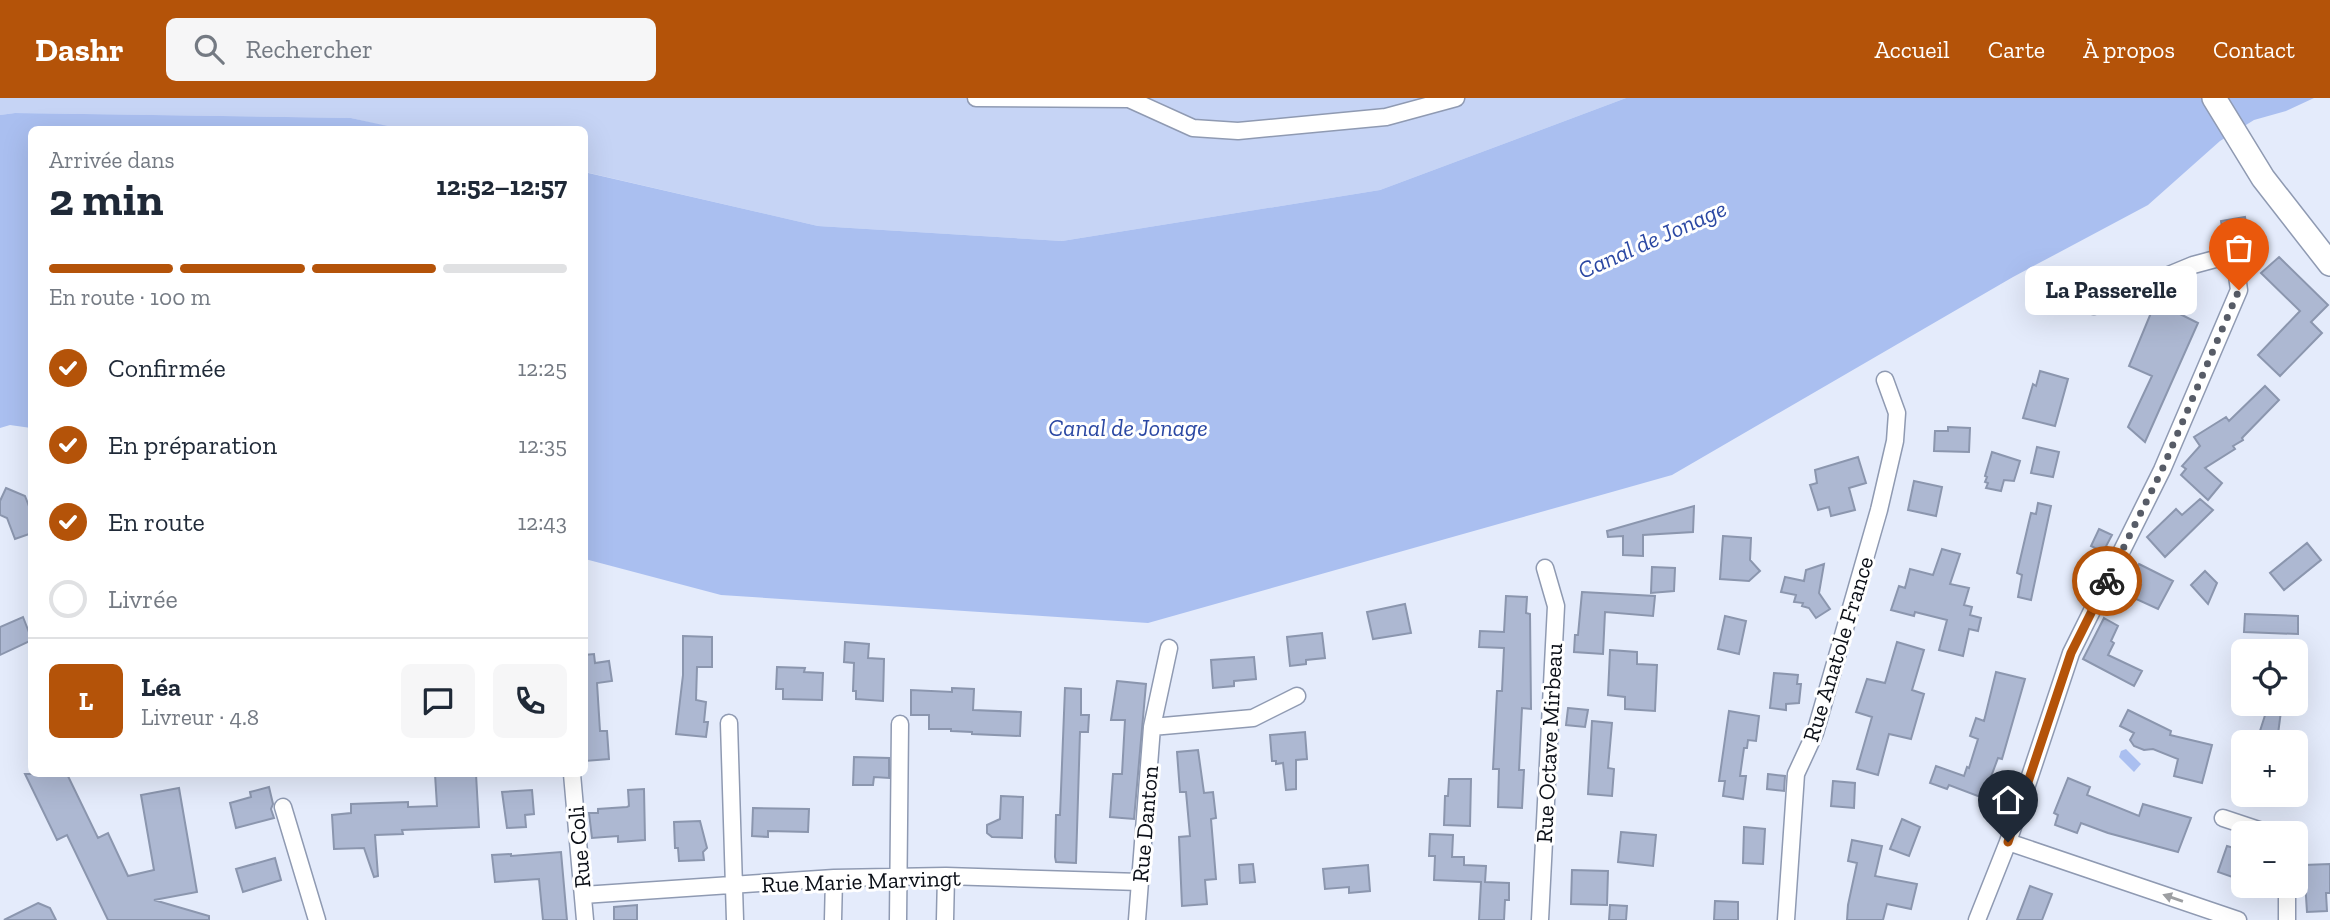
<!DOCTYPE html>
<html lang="fr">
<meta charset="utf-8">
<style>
body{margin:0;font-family:"Zilla Slab",serif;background:#f6f6f7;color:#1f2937;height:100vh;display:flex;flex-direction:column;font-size:26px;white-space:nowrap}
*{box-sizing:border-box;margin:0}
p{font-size:23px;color:#747a83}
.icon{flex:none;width:38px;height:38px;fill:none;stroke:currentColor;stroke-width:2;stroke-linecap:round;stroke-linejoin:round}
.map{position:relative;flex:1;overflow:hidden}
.side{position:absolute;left:28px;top:28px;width:560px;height:651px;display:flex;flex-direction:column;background:#fff;border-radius:10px;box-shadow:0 7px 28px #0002}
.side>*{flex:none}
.tools{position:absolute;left:2231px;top:541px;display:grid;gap:14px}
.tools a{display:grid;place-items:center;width:77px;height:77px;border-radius:10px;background:#fff;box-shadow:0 7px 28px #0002;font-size:35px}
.pin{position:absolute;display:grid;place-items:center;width:60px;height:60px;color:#fff;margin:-72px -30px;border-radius:50% 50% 50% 0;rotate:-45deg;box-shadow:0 0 7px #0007}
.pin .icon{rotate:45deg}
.courier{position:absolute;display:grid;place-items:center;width:70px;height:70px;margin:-35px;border:5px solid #b45309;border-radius:50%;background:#fff;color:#222;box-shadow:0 2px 9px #0007}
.bubble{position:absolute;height:49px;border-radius:10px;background:#fff;box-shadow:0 7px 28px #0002;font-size:23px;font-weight:700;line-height:49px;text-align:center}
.overview em{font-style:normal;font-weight:700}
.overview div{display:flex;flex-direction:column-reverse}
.overview{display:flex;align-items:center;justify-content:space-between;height:119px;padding:0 21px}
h1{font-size:46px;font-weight:700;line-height:52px}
.bar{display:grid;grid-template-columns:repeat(4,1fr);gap:10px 7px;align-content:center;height:84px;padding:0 21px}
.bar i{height:9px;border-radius:5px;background:#e0e1e3}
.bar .selected{background:#b45309}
.bar p{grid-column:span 4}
.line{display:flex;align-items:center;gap:18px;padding:0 21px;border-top:2px solid #e0e1e3}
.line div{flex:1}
.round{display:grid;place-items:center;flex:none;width:74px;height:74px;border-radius:10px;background:#f6f6f7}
ol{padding:0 21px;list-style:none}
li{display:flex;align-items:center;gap:21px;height:77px}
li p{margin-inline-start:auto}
li .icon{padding:7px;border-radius:50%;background:#b45309;color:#fff;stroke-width:4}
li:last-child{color:#747a83}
li i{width:38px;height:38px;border:4px solid #e0e1e3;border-radius:50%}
header{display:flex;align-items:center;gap:42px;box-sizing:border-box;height:98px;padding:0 35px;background:#b45309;color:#fff}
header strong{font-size:33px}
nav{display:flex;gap:38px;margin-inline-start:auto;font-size:24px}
.search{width:490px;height:63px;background:#f6f6f7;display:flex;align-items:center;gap:18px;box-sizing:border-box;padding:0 24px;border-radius:10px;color:#747a83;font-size:26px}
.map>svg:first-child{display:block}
.green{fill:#c6d4f5}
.water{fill:#aabff0}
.building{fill:#adb8d2;stroke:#8b96ae;stroke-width:2}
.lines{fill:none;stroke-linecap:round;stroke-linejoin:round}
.street-casing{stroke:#8f9ab2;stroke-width:19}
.secondary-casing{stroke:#8f9ab2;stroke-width:26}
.street{stroke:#fff;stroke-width:16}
.secondary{stroke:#fff;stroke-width:23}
.oneway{fill:#9d9fa2}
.done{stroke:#575c67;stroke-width:7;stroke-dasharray:0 12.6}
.route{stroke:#b45309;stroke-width:9}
.labels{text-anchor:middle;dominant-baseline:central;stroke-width:6;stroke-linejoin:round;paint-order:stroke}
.street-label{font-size:23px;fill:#0b0f17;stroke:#fff}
.water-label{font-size:24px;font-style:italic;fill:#2b48a3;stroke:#fff}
</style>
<header>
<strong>Dashr</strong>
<div class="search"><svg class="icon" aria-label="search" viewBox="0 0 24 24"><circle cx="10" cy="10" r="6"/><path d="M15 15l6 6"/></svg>Rechercher</div>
<nav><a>Accueil</a><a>Carte</a><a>À propos</a><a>Contact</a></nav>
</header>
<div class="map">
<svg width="2330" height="822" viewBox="0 0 2330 822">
<rect width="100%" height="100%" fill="#e4ebfb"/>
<path class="green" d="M0,0h1626l-246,92 -318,51 -244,-15 -233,-54 -1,-42h-183l-50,-12 -336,-5 -15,2z"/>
<path class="water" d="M1626,0h688l-28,13 -32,9 -34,21 -72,64 -135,72 -341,198 -524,148 -427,-28 -136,-36 -1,-387 234,54 244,15 318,-51z
M15,15l336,5 50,11 -369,1 -1,298 -21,-3 -10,3v-313z
M2126,651l15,15 -7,8 -15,-15 2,-6z"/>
<path class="building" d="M2245,119l3,16 -24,5 -3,-17z
M2279,159l49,48 -17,17 11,11 -42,43 -22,-21 42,-44 -39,-38z
M2166,209l32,16 -53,119 -17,-15 24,-51 -23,-10 24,-58z
M2040,273l28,8 -13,47 -32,-8 10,-34 3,2z
M2265,288l14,14 -37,38 1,2 -10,6 2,3 -30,19 17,15 -14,17 -27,-25 5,-6 -4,-3 18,-20 -6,-9 32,-20 3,4z
M1948,329l22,1 -1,24 -35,-1 1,-20h13z
M2037,349l22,5 -6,25 -22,-4z
M1992,354l28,9 -6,20 -10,-1 -3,11 -15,-3 2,-5 -3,-1 2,-5 -2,-1z
M1858,359l8,26 -17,5 6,22 -24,6 -2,-9 -11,3 -8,-25 7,-2 -2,-13z
M1914,383l28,6 -6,29 -28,-6z
M6,390l19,8 7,18v19l-17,6 -8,-21 -7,-3v-14z
M2200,401l13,11 -48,47 -18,-20 29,-28 6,6z
M2038,405l13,3 -20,94 -13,-3 4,-22 -5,-2 14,-60 5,1z
M1694,408l-1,26 -50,3v21l-20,-1v-19l-15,1 -1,-6z
M2099,431l13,6 -9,17 -12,-6z
M1723,438l28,2 -1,22 10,11 -11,10 -29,-2z
M2307,445l14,17 -37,30 -14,-17z
M1942,451l18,5 -10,30 19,4 -5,17 8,2 -2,8 11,3 -3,13 -9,-2 -6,27 -24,-6 8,-30 -32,-8 -1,4 -23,-6 8,-24 6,2 5,-19 23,6z
M1824,466l-5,29 11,16 -14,9 -7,-10 -7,-2 1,-3 -9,-1 2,-7 -15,-3 4,-15 19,4 2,-11z
M2139,466l34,17 -15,28 -24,-11 7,-13 -10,-5z
M1652,469l23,1 -1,23 -23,2z
M2205,473l12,12 -9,21 -17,-19z
M1582,494l73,4 -2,20 -48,-4 -2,42 -29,-2 1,-17h3z
M1506,498l21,1 -1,16 4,1 1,95 -9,-1 -3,62h5l-2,38 -24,-1 1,-38h-6l4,-78h5l2,-43 -25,-1 1,-16 24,1z
M1405,506l6,29 -38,6 -6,-27z
M2245,516l53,2v18l-54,-2z
M1725,518l21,5 -7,33 -21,-5z
M23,519l9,23 -32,15v-28z
M2104,520l14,8 -7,15 3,2 -6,12 34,16 -8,15 -51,-27z
M1322,535l3,25 -19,2v4l-16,2 -3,-29z
M683,538l29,1v30h-15l-1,33 10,2 -2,20h4l-2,15 -30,-3 7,-59z
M845,544l24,2 -1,14 16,1 -1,42 -27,-2v-8h-3l1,-28 -10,-1z
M1897,544l27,8 -12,40 12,4 -13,45 -22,-5 -11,41 -21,-6 15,-52 -16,-5 11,-33 18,4z
M1610,552l27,2v12l20,1 -2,46 -30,-2v-12l-17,-2z
M594,556l1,9 14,-2 3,20 -15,2 3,48h7l2,28 -24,2 -1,-106z
M1254,559l2,22 -22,2v5l-21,2 -2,-28z
M777,569l28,1 -1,4 19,1 -1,27 -39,-1v-10h-7z
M1996,574l29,7 -23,80 -4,-1 -15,40 -34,-13 -2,4 -17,-6 6,-17 28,10 3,-9 2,1 9,-29 -8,-3 6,-18 8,3z
M1774,575l24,2 -1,9h4l-2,19 -13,1v6l-16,-2z
M1117,583l29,3 -12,135 -24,-2 3,-43h9l3,-54h-14z
M952,590l22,1 -1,21 48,2 -1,24 -48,-2v-2l-21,-1v-2h-22v-14h-18v-25l41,2z
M1065,590l16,1v26h8l-1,17h-8l-4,131 -20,-1 -1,-5 1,-42h4z
M1568,610l20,2 -3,17 -19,-2z
M2267,611l14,2 -3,23 -18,-3z
M2128,612l43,21 -1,4 42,10 -10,38 -28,-7 4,-17 -25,-10 -9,1 -10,-4 -4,-6 4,-7 -14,-7z
M1729,613l30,5 -3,25 -8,-1 -1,8h-3l-4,28h6l-3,23 -20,-3 2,-15h-6z
M1592,623l20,2 -4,45 6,1 -2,27 -24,-2z
M1305,634l2,27 -11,1v29l-10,1 -3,-27 -7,1v-3h-4l-2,-26z
M1198,652l6,43 9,-1 3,26 -5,1 5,60 -11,1 2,24 -25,2 -3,-69 11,-1 -4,-44h-6l-3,-40z
M854,659l35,1v20l-15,-1 -1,8h-20z
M25,676h42l31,64 10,-5 20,43 26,-6 -13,-75 38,-7 18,104 -43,8 55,16v4h-101l-41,-85 -10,5z
M435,676h41l3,53 -77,3 1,4 -28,1 3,41 -4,1 -10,-29 -30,1 -2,-34 19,-2v-9l57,-2v5l29,-1z
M1768,676l17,2 -1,15 -17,-2z
M2068,680l22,9 -3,8 52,21 4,-12 48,14 -13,34 -70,-19 -27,-10 -4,10 -22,-8 3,-10 -4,-2z
M1449,681h22l-1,47 -26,-1 1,-29h3z
M1833,683l22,2 -1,25 -23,-2z
M269,689l4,17 -2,5 3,9 -38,10 -6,-25 21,-6 -1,-5z
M644,691l1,51 -27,2v-6l-26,2 -3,-25h9v-4l29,-2 2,-1 -1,-16z
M532,692l2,24 -9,1 1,12 -19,1 -5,-36z
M1001,698l22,1 -1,41 -30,-1 -5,-4v-8l13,-6z
M753,710l56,1 -1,23 -40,-1v6l-16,-1z
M1902,721l18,8 -11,29 -19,-7z
M700,723l7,27 -4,4 1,8 -25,1 -1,-13h-3l-1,-26z
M1744,729l21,2 -2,35 -20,-1z
M1621,734l35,3 -3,31 -35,-4z
M1430,736l23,1 -1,22h12v8l22,1 -1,16 24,1v17h-4l-1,20h-25l2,-38 -47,-2 1,-24h-6z
M1852,742l30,6 -7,30 42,8 -6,25 -24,-5 -4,16h-36l1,-15 9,-42 -9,-2z
M2227,748l17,5v30l-26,-9z
M561,754l6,68h-24l-4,-41 -44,3 -3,-27 19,-1v2z
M275,760l6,22 -38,12 -7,-23z
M1253,766l2,18 -15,1 -1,-18z
M2330,766v29h-4l1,18 -20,1 -3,-47z
M1368,767l2,26 -21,2v-6l-24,2 -2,-20z
M1572,772l36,1 -1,34 -36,-1z
M2030,788l22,8 -10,26h-25z
M1715,803l23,1v18h-24z
M38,805l12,5 6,12h-52z
M637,807v15h-23v-13z
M1610,807l17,1 -1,14h-17z"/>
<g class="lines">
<defs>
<path id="street" d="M976,0l153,1 64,29 45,3 148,-14 70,-19
M729,625l6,197
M1152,629l101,-9 44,-22
M572,676l13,146
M283,709l34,113
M2223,720l45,15
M2008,744l230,78
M583,797l251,-17 112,-2 194,6
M833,822l1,-42
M898,822l2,-196
M945,822l1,-44
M1137,822l15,-193 17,-79
M1540,822l16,-314 -11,-38
M1786,822l10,-146 19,-41 64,-223 16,-69 2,-28 -12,-33
M1977,822l31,-78 63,-189 91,-183 77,-180 -5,-36 -41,11 -99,41 -38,-20
M2287,822v-34"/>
<path id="secondary" d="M2214,0l49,80 67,86"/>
</defs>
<use href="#street" class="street-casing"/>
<use href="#secondary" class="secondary-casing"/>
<use href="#street" class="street"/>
<use href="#secondary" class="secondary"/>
</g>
<defs><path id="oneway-solid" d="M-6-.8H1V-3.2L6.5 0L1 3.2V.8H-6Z" transform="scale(1.75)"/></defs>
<use class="oneway" href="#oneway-solid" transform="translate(2173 800) rotate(-161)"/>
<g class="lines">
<path class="done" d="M2107,483l55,-111 77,-180"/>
<path class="route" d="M2008,744l63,-189 36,-72"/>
</g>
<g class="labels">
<g class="street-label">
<text transform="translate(1838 551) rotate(-73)">Rue Anatole France</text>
<text transform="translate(1549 645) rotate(-87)">Rue Octave Mirbeau</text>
<text transform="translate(1145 726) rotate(-85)">Rue Danton</text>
<text transform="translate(579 749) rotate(-95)">Rue Coli</text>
<text transform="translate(861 783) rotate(-2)">Rue Marie Marvingt</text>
</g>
<g class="water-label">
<text transform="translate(1652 141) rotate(-24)">Canal de Jonage</text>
<text x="1128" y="329">Canal de Jonage</text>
</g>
</g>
</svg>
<div class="tools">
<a><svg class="icon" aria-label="locate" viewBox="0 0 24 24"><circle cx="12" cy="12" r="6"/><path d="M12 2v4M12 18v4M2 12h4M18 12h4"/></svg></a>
<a>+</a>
<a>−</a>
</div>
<div class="pin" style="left:2239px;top:192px;background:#ea580c"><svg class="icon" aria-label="bag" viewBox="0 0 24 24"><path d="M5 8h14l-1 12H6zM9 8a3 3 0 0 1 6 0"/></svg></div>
<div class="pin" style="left:2008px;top:744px;background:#1f2937"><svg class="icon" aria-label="home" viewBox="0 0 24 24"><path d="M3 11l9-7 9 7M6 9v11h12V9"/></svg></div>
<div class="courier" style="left:2107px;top:483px"><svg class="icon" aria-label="bike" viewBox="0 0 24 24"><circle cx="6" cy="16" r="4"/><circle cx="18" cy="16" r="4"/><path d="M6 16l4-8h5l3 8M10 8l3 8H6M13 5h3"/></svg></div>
<div class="bubble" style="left:2025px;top:168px;width:172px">La Passerelle</div>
<section class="side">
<div class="overview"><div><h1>2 min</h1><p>Arrivée dans</p></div><em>12:52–12:57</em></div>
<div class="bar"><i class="selected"></i><i class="selected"></i><i class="selected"></i><i></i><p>En route · 100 m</p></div>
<ol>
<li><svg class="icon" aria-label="check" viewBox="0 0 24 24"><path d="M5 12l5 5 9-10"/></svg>Confirmée<p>12:25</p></li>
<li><svg class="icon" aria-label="check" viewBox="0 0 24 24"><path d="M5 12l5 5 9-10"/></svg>En préparation<p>12:35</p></li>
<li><svg class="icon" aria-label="check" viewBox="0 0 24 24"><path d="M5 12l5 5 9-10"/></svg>En route<p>12:43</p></li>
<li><i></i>Livrée</li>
</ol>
<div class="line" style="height:126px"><b class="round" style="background:#b45309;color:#fff">L</b><div><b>Léa</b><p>Livreur · 4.8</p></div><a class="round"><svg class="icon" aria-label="chat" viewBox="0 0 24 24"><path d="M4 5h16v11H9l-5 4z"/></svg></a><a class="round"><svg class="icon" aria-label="phone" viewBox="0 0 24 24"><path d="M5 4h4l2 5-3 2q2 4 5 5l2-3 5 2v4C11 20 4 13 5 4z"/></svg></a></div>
</section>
</div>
